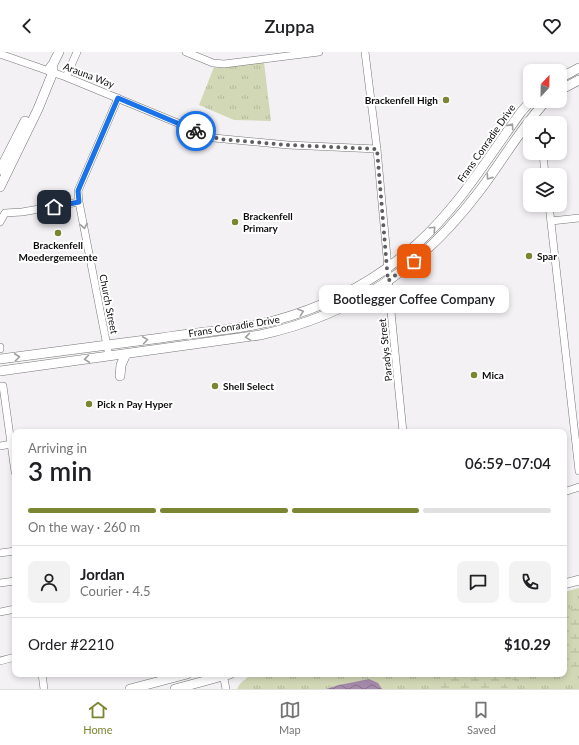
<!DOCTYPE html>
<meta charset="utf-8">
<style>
body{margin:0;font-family:Lato,sans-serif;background:#f2f2f2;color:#202124;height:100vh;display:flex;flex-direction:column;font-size:15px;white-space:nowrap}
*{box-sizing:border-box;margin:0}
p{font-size:13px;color:#757577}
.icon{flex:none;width:22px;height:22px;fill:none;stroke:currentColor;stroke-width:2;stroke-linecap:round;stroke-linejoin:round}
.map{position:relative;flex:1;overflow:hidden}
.side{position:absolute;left:12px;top:377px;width:555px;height:248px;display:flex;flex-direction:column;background:#fff;border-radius:8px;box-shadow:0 2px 6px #0003}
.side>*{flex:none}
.needle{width:26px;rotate:22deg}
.fabs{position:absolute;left:523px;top:12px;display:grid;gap:8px}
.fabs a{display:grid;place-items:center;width:44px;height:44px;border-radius:8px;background:#fff;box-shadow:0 2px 6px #0003;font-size:20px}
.pin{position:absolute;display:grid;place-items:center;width:34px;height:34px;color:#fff;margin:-17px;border-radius:8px;box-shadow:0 2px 6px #0006}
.courier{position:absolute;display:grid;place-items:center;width:40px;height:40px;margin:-20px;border:3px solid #1a73e8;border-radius:50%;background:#fff;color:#222;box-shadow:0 1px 5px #0007}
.bubble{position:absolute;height:28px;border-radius:8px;background:#fff;box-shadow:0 2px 6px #0003;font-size:13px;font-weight:600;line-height:28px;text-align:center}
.overview em{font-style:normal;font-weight:600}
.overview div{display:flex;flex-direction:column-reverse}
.overview{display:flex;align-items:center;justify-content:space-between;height:68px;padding:0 16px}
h1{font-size:26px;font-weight:600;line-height:30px}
.bar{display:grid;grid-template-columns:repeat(4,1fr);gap:6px 4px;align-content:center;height:48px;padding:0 16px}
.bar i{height:5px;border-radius:3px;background:#e0e0e0}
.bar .active{background:#7c8531}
.bar p{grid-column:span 4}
.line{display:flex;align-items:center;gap:10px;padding:0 16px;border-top:1px solid #e0e0e0}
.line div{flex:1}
.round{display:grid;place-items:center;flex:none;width:42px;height:42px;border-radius:8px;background:#f2f2f2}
header{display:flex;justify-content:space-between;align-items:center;height:52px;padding:0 16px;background:#fff;font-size:18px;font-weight:600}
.tabs{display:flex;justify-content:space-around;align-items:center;height:56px;border-top:1px solid #e0e0e0;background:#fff;font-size:11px;color:#757577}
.tabs a{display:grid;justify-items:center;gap:2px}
.tabs .active{color:#7c8531}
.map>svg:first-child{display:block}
.grass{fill:url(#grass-tufts)}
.wetland{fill:url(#wetland-marsh)}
.water{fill:url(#water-waves)}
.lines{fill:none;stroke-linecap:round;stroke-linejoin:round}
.street-casing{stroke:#777578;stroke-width:8}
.secondary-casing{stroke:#777578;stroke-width:10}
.street{stroke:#fff;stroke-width:7}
.secondary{stroke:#fff;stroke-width:9}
.oneway{stroke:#9f9f9f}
.done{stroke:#5f5d5f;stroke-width:4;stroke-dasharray:0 7.2}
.route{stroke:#1a73e8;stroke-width:5}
.poi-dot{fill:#7c8531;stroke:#fff;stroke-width:1.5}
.labels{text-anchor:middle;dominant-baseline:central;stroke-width:4;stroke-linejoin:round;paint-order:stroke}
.street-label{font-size:10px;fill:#0f0e0f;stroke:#fff}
.poi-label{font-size:10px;font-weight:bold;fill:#0f0e0f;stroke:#fff;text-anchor:start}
</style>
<header><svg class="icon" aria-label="back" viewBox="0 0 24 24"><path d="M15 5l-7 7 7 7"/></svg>Zuppa<svg class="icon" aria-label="heart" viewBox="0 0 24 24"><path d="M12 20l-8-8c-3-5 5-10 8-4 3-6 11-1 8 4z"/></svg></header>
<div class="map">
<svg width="579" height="637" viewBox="0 0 579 637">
<defs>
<pattern id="grass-tufts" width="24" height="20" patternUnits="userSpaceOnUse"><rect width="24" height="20" fill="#d2d8b6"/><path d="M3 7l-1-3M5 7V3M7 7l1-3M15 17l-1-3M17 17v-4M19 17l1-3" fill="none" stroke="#b3b89b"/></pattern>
<pattern id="wetland-marsh" width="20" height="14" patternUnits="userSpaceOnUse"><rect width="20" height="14" fill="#d2d8b6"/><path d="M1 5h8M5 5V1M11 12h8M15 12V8" fill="none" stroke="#b3b89b"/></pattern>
<pattern id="water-waves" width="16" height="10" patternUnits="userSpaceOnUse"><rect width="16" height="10" fill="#a68aab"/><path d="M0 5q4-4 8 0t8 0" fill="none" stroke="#866f8a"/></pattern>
</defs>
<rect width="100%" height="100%" fill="#f3f1f4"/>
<path class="grass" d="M264,10l7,59 -37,-1 -35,-15 15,-38 3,1z
M579,536v101h-342c4,-9 13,-13 21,-15h306v-82z"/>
<path class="wetland" d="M564,555l6,2 9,-1v61l-15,4z
M461,622h43v9l5,6h-77c4,-13 19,-9 29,-15z
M510,622h51l-11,4 -21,-2 -12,6 -6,-3z"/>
<path class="water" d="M369,627l9,4 4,6h-56l13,-4z"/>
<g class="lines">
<defs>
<path id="street" d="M186,0l27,11 11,1 95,-12
M365,0l12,97 10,108 2,35 14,140
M0,2l66,23 148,61 74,7 89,4
M66,25l11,-25
M543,101l2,22
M549,153l30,266
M551,169l28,-3
M0,170l5,-9 17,-1 57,-10
M0,295v2
M109,304l-30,-154 -1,-11 40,-93
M0,334h3l12,86
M0,394l11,-2
M564,440l15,-5
M0,501l15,-2
M0,531l15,-2
M0,560l15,-3
M0,609l15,-4
M42,622l2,15
M223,622l3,15"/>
<path id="secondary" d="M50,16l3,-4 6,-12
M560,26l19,-10
M560,38l19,-10
M0,118l25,-49
M0,135l38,-78 15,-37v-8
M0,307c54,-7 107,-14 161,-21 37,-6 75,-8 112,-17 53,-14 103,-40 144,-77 42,-38 71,-86 104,-132l10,-11
M0,319l260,-36c92,-20 161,-67 218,-142 23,-30 42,-64 68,-92
M120,324l1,-11 5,-11
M564,532l15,-4
M130,637l57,-15
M175,637l55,-15"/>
</defs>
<use href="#street" class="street-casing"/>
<use href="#secondary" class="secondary-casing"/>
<use href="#street" class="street"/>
<use href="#secondary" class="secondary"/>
</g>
<defs><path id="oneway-chevron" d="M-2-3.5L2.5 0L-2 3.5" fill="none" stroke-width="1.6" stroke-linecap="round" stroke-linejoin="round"/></defs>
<g class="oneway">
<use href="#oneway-chevron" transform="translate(511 74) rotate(-55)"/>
<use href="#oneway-chevron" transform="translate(489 125) rotate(125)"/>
<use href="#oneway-chevron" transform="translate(84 174) rotate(79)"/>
<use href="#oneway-chevron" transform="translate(433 177) rotate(-46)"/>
<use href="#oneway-chevron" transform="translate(301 260) rotate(-19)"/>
<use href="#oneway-chevron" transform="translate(248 285) rotate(171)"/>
<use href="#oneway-chevron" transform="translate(145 288) rotate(-8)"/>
<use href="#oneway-chevron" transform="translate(17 305) rotate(-7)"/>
<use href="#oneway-chevron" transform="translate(87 307) rotate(172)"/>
</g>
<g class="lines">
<path class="done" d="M196,79l23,8 69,6 89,4 11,132 26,-20"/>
<path class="route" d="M54,155l25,-5 -1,-11 2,-5 38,-88 78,33"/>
</g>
<g class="poi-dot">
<circle cx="446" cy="48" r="4"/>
<circle cx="235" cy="170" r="4"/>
<circle cx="58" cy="181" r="4"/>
<circle cx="529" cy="204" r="4"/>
<circle cx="474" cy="323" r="4"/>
<circle cx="215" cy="334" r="4"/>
<circle cx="89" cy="352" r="4"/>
</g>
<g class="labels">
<g class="street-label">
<text transform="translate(89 23) rotate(21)">Arauna Way</text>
<text transform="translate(486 91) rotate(-55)">Frans Conradie Drive</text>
<text transform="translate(109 252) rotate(79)">Church Street</text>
<text transform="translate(234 274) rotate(-9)">Frans Conradie Drive</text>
<text transform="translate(385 298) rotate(-96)">Paradys Street</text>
</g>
<g class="poi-label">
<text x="438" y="48" text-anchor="end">Brackenfell High</text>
<text x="243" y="164">Brackenfell<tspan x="243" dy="12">Primary</tspan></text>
<text x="58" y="193" text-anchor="middle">Brackenfell<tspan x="58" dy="12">Moedergemeente</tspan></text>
<text x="537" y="204">Spar</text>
<text x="482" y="323">Mica</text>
<text x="223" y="334">Shell Select</text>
<text x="97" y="352">Pick n Pay Hyper</text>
</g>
</g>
</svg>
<div class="fabs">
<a><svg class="needle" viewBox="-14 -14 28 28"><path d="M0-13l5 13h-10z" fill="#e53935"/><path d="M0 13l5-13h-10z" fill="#757577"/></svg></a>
<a><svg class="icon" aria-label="locate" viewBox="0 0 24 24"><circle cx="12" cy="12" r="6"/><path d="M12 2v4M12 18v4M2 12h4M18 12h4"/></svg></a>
<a><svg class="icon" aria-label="layers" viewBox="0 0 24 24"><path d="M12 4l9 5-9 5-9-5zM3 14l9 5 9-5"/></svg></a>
</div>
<div class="pin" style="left:414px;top:209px;background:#ea580c"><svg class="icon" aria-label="bag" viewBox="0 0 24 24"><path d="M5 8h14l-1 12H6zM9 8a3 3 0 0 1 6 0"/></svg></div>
<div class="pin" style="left:54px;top:155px;background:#1f2937"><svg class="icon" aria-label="home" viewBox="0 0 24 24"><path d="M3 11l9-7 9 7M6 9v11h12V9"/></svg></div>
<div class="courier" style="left:196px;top:79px"><svg class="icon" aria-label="bike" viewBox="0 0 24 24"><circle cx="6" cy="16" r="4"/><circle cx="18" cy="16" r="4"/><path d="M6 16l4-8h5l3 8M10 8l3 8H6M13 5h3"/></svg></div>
<div class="bubble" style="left:319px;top:233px;width:190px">Bootlegger Coffee Company</div>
<section class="side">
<div class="overview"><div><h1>3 min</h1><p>Arriving in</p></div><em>06:59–07:04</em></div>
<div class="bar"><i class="active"></i><i class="active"></i><i class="active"></i><i></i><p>On the way · 260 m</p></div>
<div class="line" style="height:72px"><a class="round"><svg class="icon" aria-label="person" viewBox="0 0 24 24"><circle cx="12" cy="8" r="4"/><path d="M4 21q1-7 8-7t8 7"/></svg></a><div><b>Jordan</b><p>Courier · 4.5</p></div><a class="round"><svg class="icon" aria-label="chat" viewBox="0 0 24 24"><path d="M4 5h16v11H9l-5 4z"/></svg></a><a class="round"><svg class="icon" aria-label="phone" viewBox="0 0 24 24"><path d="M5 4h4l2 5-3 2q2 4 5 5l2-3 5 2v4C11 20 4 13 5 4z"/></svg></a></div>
<div class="line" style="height:52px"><div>Order #2210</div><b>$10.29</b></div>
</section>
</div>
<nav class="tabs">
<a class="active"><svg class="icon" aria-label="home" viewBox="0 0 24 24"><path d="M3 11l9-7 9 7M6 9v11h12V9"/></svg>Home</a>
<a><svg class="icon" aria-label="map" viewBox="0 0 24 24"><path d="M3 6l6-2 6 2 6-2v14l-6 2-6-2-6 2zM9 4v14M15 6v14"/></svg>Map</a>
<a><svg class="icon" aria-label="saved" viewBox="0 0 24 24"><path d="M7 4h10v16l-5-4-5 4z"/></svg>Saved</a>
</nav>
